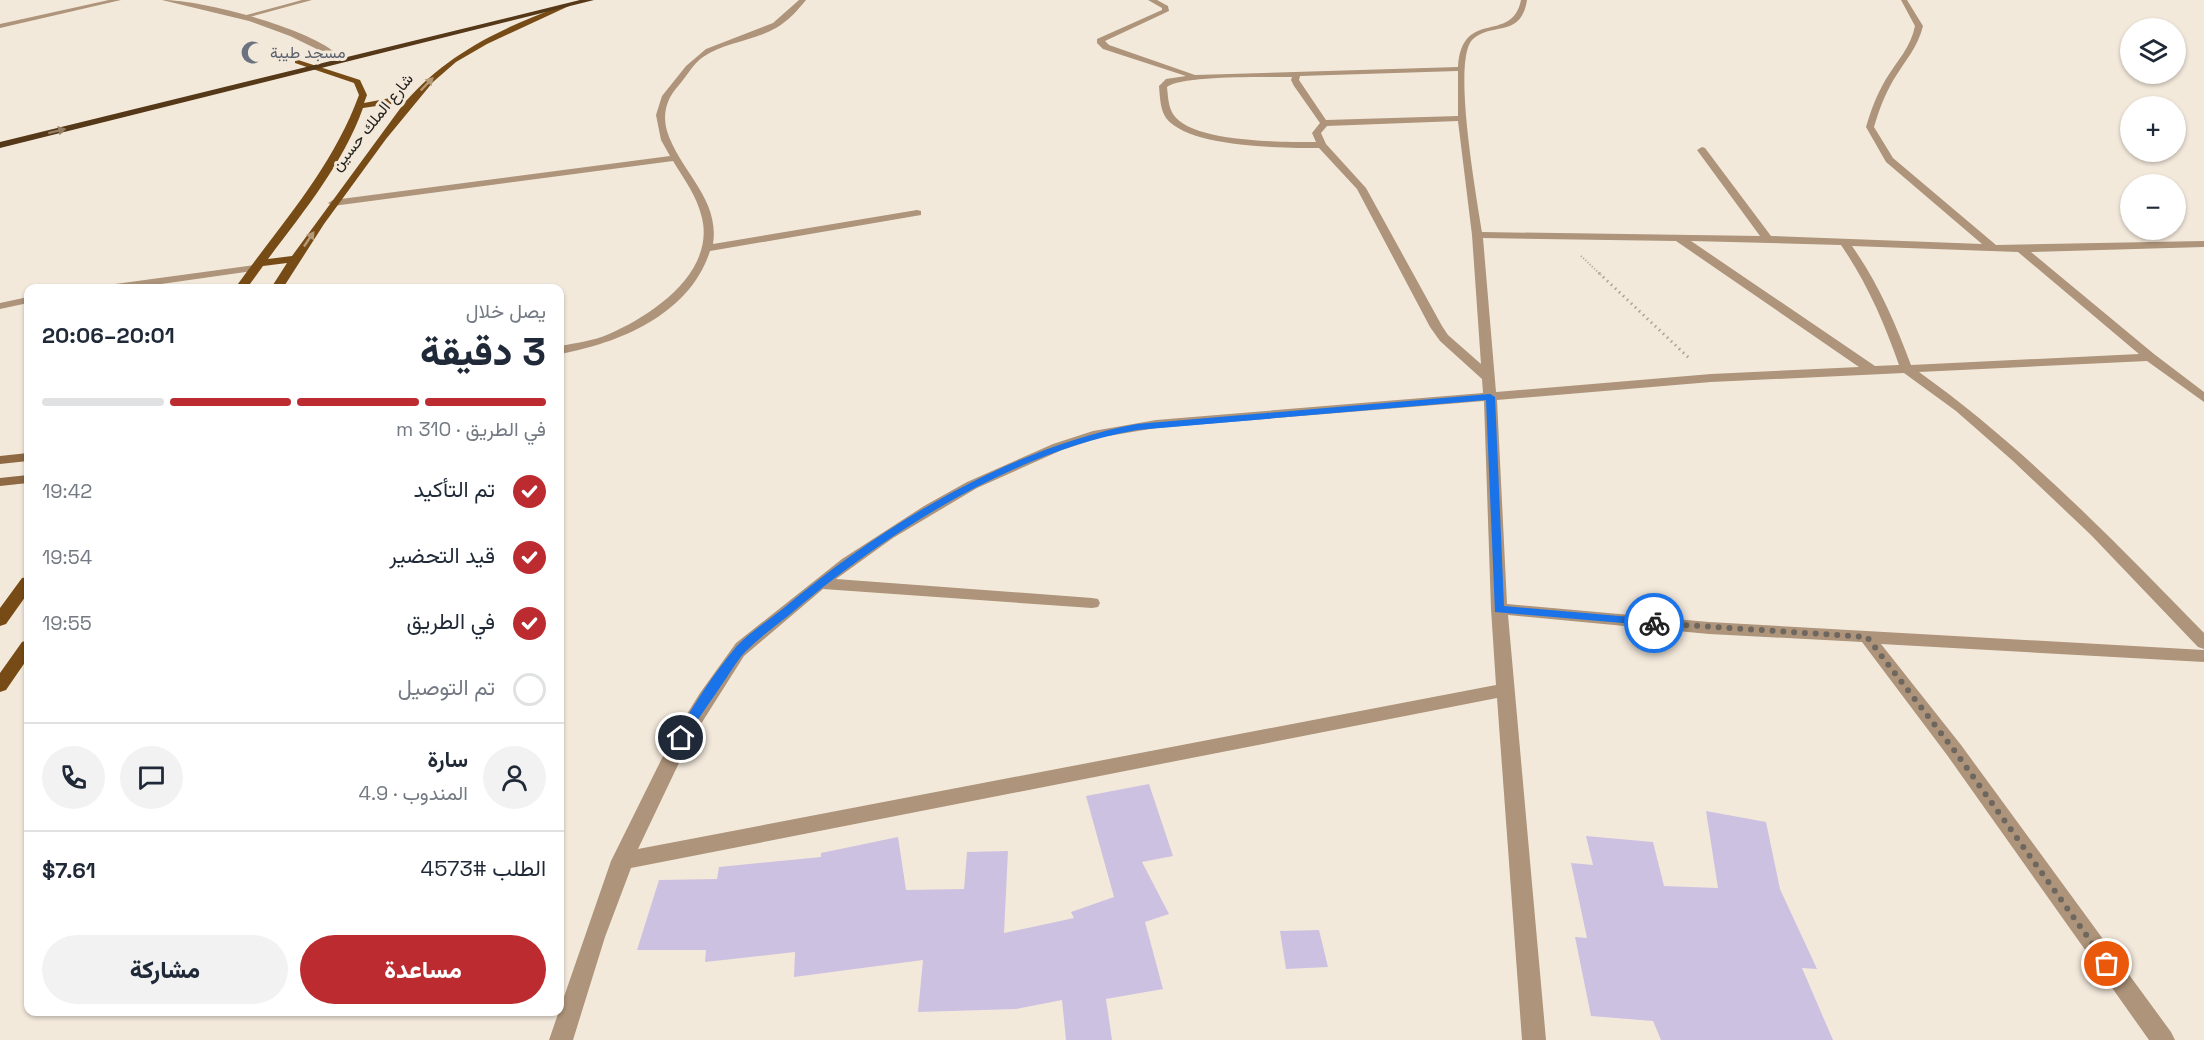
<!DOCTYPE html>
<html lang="ar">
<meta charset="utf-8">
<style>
body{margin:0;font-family:"Space Grotesk",Vazirmatn,sans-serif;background:#f2f2f3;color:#1f2937;direction:rtl;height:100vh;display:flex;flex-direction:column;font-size:22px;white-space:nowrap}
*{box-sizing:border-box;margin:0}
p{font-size:20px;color:#747a83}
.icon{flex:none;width:33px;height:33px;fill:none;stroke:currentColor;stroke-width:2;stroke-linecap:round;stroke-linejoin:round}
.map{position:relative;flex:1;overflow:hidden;direction:ltr}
.side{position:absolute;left:24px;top:284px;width:540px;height:732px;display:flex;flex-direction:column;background:#fff;border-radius:12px;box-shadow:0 2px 4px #0004;direction:rtl}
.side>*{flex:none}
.tools{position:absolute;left:2120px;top:18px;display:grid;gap:12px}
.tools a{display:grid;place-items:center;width:66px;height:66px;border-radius:50%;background:#fff;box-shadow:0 2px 4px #0004;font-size:30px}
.pin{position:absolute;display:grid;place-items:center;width:51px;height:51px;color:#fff;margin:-26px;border:3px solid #fff;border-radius:50%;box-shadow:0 2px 6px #0007}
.courier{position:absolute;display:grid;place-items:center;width:60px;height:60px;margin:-30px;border:4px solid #1a73e8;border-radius:50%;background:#fff;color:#222;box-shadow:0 2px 8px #0007}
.summary em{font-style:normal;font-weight:800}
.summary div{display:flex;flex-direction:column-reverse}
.summary{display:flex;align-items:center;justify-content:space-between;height:102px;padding:0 18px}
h1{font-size:39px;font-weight:800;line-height:45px}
.bar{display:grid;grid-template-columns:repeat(4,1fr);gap:9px 6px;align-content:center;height:72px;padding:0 18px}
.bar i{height:8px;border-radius:4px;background:#e0e1e3}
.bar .active{background:#bb2b2f}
.bar p{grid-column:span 4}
.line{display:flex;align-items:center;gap:15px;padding:0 18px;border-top:2px solid #e0e1e3}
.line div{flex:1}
.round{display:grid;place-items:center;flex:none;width:63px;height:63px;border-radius:32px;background:#f2f2f3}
ol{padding:0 18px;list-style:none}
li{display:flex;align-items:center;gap:18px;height:66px}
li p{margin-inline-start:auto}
li .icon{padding:6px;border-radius:50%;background:#bb2b2f;color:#fff;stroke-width:4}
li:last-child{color:#747a83}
li i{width:33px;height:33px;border:3px solid #e0e1e3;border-radius:50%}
.button{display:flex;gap:12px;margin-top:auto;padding:12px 18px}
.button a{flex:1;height:69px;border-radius:36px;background:#bb2b2f;color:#fff;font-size:24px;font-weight:800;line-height:69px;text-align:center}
.button a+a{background:#f2f2f3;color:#1f2937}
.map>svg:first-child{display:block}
.building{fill:#cdc1e1}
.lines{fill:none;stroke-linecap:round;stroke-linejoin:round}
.path-far1{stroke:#aba398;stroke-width:2;stroke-dasharray:1 2;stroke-linecap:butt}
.path{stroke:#aba398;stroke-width:3;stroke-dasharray:1.5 4;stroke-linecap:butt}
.lane{fill:#ad947a;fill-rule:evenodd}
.street{fill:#ad947a;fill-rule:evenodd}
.secondary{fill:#8e6943;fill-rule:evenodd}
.primary{fill:#774b15;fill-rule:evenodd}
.highway{fill:#553817;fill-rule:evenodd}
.oneway{fill:#b59a78}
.oneway2{fill:#947f65}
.route{fill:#1a73e8}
.done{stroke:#6d675f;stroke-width:6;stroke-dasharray:0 10.8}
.labels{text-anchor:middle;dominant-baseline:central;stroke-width:6;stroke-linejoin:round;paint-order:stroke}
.far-worship-label{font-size:16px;fill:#5b616d;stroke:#f3e9db;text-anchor:start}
.far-street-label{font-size:16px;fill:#25211c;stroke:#f3e9db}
</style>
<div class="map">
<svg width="2204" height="1040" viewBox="0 0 2204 1040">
<rect width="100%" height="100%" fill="#f3e9db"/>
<path class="building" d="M1149,784l24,72 -31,6 27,52 -24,8 18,67 -57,10 6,41h-46l-4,-40 -46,9 -98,3 5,-52 -129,17 1,-25 -90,10 1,-12h-69l22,-70 58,-1 2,-12 102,-10v-4l77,-16 8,53 58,-1 3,-37 41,-1 -4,82 70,-15 -3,-6 43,-15 -28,-101z
M1706,811l60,11 14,67 37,80 -15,-1 31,72h-172l-8,-19 -62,-5 -16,-79 12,1 -16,-75 22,2 -7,-29 67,6 11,44 54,2z
M1319,930l9,37 -42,2 -6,-38z"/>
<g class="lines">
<path class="path-far1" d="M1581,256l20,19"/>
<path class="path" d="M1599,273l90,85"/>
<path class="lane" d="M302,0h10l-70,19 -3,-2z"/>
<path class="street" d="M109,0h12l-121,28v-4z
M162,0c41,0 142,27 174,53l-7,2 -39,-19 -41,-15z
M799,0h7c-8,10 -18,21 -30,28 -23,13 -51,14 -73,29 -10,7 -16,19 -24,28 -12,13 -17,28 -12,46 13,41 53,67 46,113l204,-34 4,1v4l-211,36c-20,63 -90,92 -150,103v-8c16,-3 33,-5 49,-12 42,-18 106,-61 93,-116 -5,-22 -18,-39 -29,-57l-340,45 -5,-3 5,-3 337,-44 -9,-16 -5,-25 6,-19 24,-30 20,-17 67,-26z
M1148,0h9l11,6 1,5 -64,30 4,4 86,30 263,-8c4,-60 54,-22 63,-67h6c-6,39 -36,21 -55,40 -20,22 5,159 10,192l278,4 -63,-86 5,-3 3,1 66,88 211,8 -96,-82 -20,-35c5,-17 11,-33 20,-48 11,-18 25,-32 29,-53l-14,-26h6l16,26c-5,21 -18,35 -29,53 -9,15 -15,31 -20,48l19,31 103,87 208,-4v6l-173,5 123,102 50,38v10l-57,-41 -228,11c105,75 195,169 285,261v16l-6,-2 -107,-112 -78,-74 -57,-50 -52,-38 -193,9 -214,18 10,204 202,18 495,28v12l-323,-18 80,101 210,287 4,8h-26l-202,-285 -85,-113 -153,-8 -201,-19 38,425h-24l-25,-342 -866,170 -26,69 -32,103h-24l62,-179 61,-123 28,-45 36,-50 106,-84 82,-53 43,-24 86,-38 40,-13 63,-11 327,-27 -1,-14 -42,-38 -10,-14 -73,-138 -38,-41c-35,0 -130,0 -153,-30 -6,-9 -6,-21 -7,-32l7,-7 20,-3 -83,-27 -6,-6v-4l65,-29v-2zM1458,71v45l-132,4 -27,-40 1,-4zM1292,77l-1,3 3,6 26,37 -8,10 4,9c-31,0 -125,1 -143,-28 -5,-8 -5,-19 -6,-27 14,-12 102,-10 125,-10zM1458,121l14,114 9,129 -33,-29 -6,-9 -76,-138 -40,-44 -5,-11 6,-7zM1483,238l193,3 183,126 -148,7 -215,18zM1691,241l150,4c26,38 43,77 58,120l-24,1zM1852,246l166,6 121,102 -228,11c-16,-43 -33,-82 -59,-119zM1484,401l7,208 5,76 -858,164 49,-103 57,-90 79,-67 269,19 6,-1 2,-4 -2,-4 -6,-1 -256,-19 57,-41 84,-50 85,-38 40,-13 54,-9z
M255,265l4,1v4l-126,18h-31l6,-3z
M28,297v6l-28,6v-6z"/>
<path class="secondary" d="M28,453v8l-28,3v-8z
M28,475v8l-28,3v-8z"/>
<path class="primary" d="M564,5l5,1 -82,38 -31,18 -23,20 -47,57 -62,85 -41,64h-12l16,-25 -24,3 -16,22h-12c45,-63 97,-119 124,-193l-5,-12 -59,-20v-4l65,21 7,15 -3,8 26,-5 16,3c43,-49 98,-74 158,-96zM390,104l12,2 -110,150 -24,3c35,-47 75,-95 95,-151z
M28,577v16l-22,31 -6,2v-18l22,-30z
M28,640v18l-22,32 -6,2v-19l22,-31z"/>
<path class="highway" d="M580,0h14l-594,148v-6z"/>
</g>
<defs><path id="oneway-solid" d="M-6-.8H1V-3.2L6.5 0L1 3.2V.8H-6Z" transform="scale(1.5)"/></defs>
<g class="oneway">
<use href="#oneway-solid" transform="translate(427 84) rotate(-46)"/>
<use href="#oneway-solid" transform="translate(309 239) rotate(-56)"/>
</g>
<use class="oneway2" href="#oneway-solid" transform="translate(57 131) rotate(-14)"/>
<path class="route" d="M1490,394l5,3 9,209 150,13 4,1v6l-163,-14 -9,-212 -349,30c-125,22 -253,104 -349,186 -14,11 -29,22 -42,35 -7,7 -13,17 -19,26 -14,21 -29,41 -42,64l-4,2 -6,-5c16,-30 39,-65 61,-91 14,-15 33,-27 49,-40 97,-82 227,-160 352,-183z"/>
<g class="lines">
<path class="done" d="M1654,623l213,14 87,113 153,214"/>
</g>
<defs>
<symbol id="mosque-bare" viewBox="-9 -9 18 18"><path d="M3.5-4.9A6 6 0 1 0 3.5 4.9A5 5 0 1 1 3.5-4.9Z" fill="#6b7280" stroke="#f3e9db" stroke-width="2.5" paint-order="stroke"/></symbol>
</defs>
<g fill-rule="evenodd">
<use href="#mosque-bare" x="236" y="36" width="33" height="33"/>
</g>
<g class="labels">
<g class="far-worship-label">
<text x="270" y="52">مسجد طيبة</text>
</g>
<g class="far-street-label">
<text transform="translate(372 122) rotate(-51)">شارع الملك حسين</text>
</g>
</g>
</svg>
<div class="tools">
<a><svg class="icon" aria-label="layers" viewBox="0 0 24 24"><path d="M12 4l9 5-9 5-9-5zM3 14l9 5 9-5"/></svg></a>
<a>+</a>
<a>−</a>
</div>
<div class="pin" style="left:2107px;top:964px;background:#ea580c"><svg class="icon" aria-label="bag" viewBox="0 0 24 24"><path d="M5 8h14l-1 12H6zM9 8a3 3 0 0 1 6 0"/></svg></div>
<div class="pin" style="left:681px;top:738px;background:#1f2937"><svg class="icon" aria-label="home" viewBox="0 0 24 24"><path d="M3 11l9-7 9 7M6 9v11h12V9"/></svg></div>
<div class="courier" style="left:1654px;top:623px"><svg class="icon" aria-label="bike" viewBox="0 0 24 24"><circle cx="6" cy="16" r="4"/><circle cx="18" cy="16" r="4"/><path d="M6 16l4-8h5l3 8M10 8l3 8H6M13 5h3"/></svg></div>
<section class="side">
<div class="summary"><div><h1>3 دقيقة</h1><p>يصل خلال</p></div><em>20:01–20:06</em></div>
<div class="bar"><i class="active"></i><i class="active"></i><i class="active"></i><i></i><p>في الطريق · 310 m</p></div>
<ol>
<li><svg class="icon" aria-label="check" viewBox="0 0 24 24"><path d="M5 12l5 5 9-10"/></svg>تم التأكيد<p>19:42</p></li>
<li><svg class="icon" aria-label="check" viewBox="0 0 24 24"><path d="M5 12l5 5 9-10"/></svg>قيد التحضير<p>19:54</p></li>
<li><svg class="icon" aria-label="check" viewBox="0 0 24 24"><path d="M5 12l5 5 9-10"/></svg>في الطريق<p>19:55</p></li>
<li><i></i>تم التوصيل</li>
</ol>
<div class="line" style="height:108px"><a class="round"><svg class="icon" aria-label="person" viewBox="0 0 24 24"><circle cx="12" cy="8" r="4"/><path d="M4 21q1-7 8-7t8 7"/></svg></a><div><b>سارة</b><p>المندوب · 4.9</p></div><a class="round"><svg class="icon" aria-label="chat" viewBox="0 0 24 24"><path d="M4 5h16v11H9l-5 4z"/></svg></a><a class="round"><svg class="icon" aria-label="phone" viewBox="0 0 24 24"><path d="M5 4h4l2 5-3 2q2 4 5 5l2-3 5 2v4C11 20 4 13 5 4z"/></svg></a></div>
<div class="line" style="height:78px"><div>الطلب #4573</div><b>$7.61</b></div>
<div class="button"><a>مساعدة</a><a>مشاركة</a></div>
</section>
</div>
